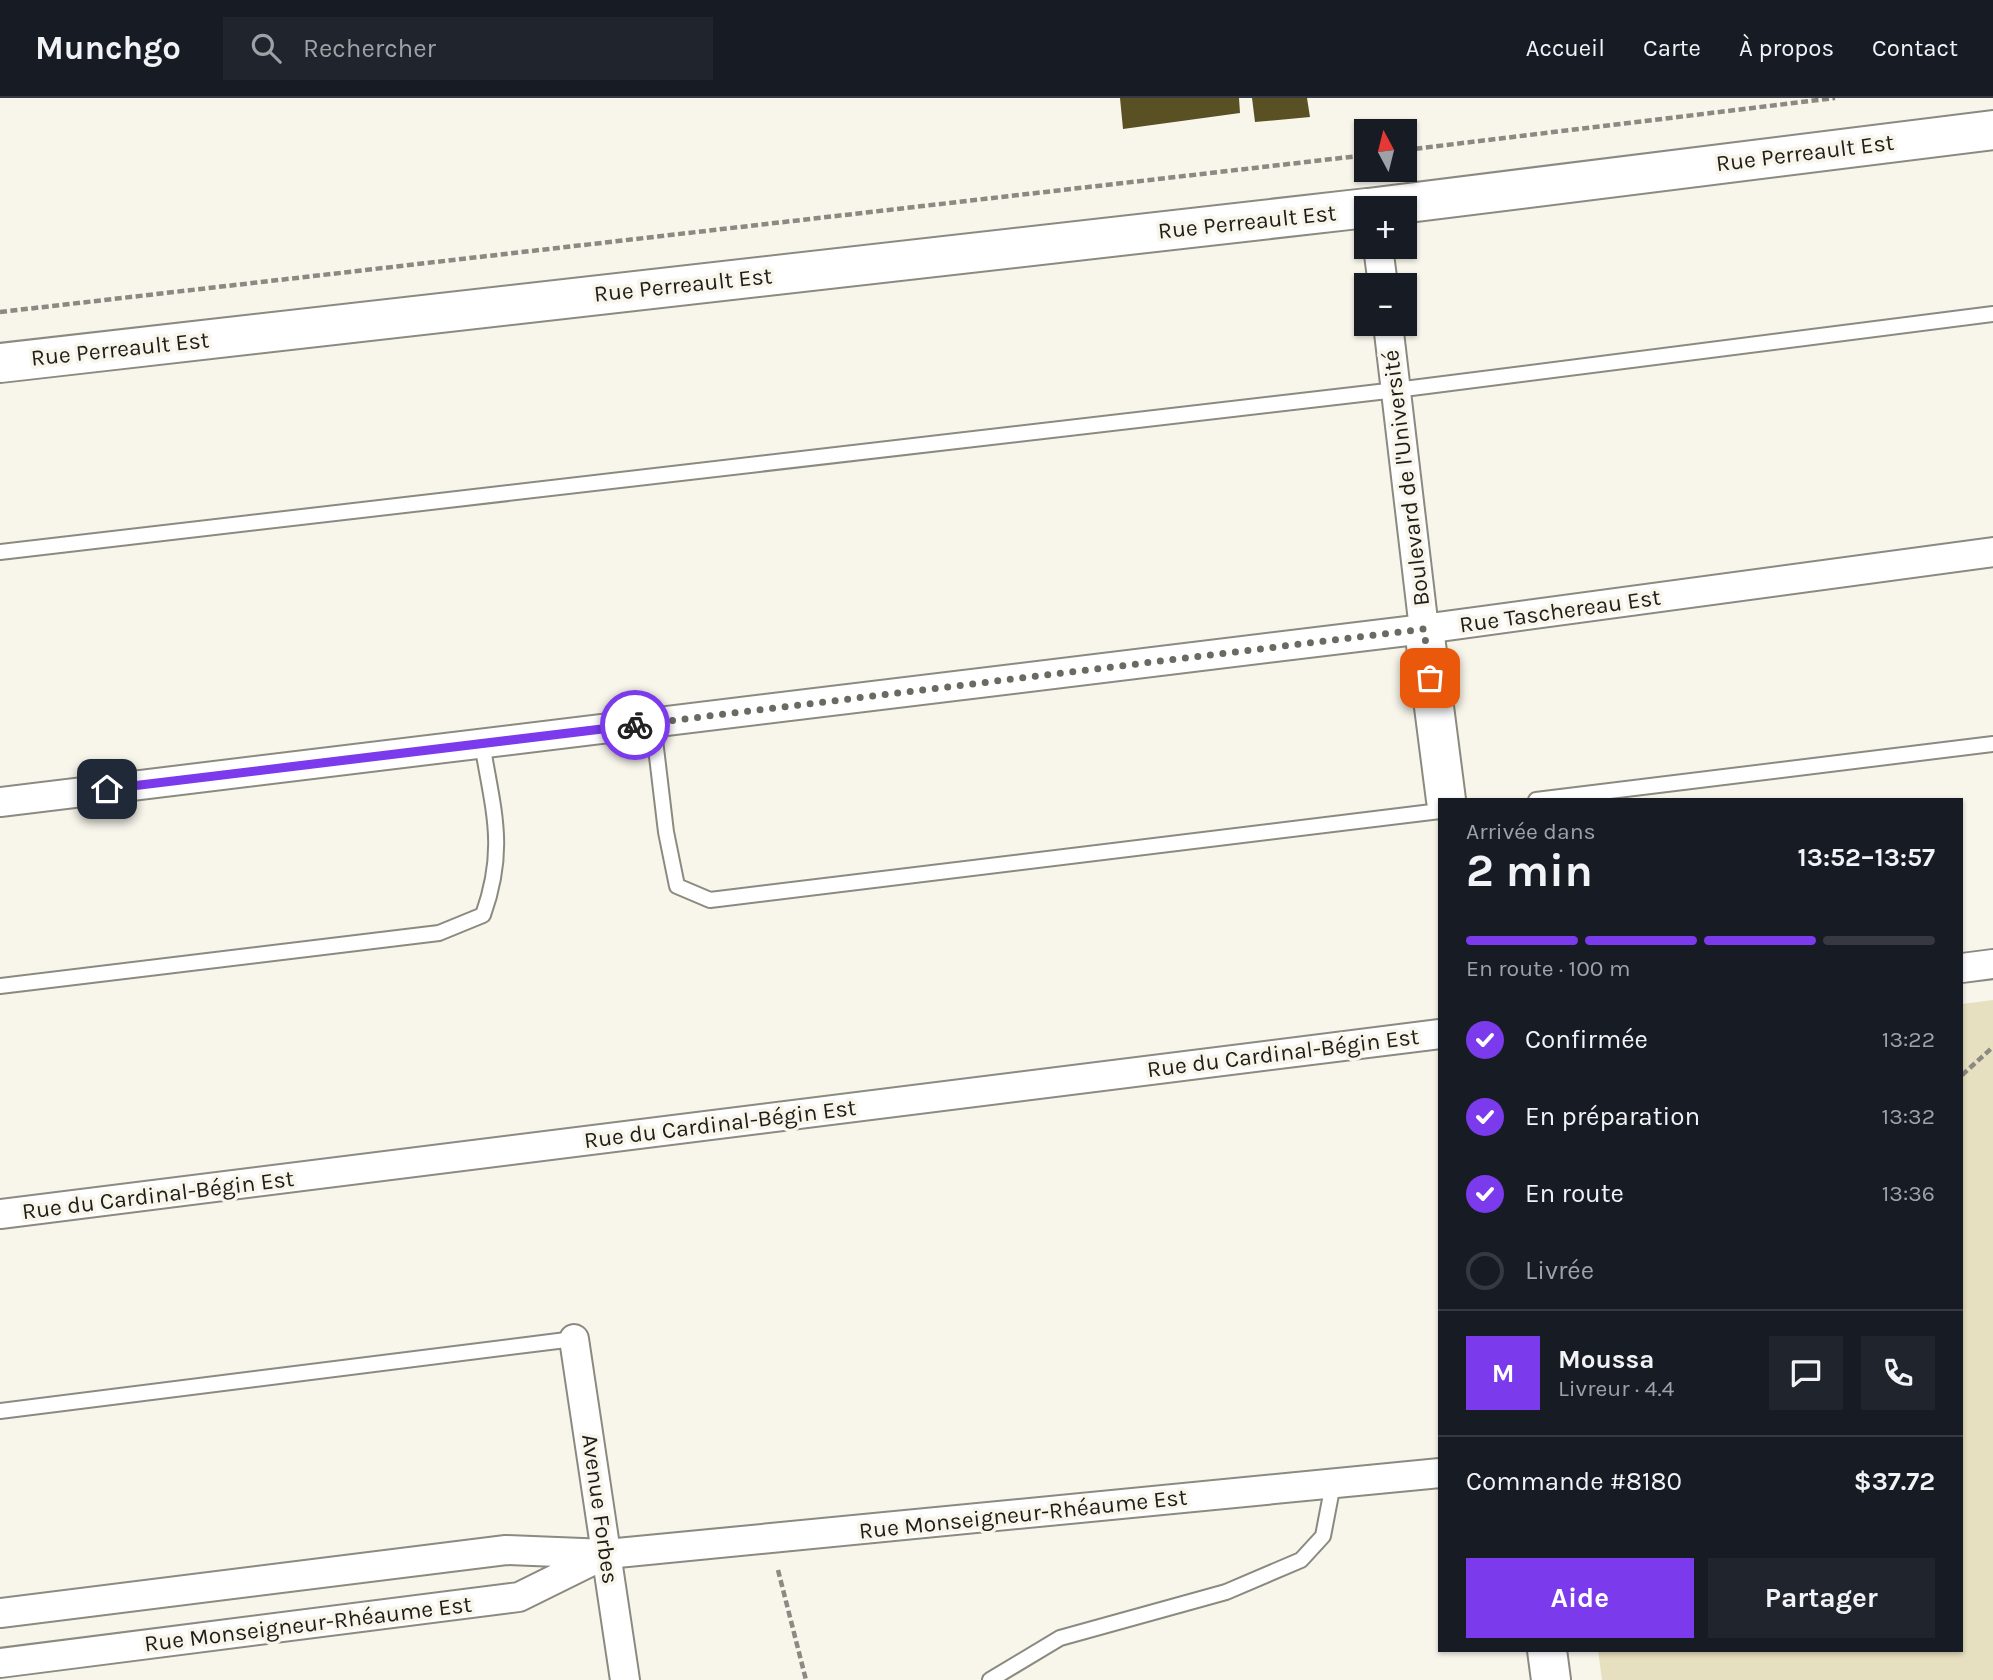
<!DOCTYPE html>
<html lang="fr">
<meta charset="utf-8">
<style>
body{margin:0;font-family:Karla,sans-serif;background:#20242c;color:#f1f3f6;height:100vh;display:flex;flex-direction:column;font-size:26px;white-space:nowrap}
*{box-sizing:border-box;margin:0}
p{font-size:23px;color:#9ea1a6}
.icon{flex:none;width:38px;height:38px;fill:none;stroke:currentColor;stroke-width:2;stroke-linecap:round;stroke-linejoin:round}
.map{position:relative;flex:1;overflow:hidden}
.side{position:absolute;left:1438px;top:700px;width:525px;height:854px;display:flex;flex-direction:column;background:#171b24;border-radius:0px;box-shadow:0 2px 5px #0004}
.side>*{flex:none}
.needle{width:46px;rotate:353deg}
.fabs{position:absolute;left:1354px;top:21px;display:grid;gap:14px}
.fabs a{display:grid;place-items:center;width:63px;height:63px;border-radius:0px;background:#171b24;box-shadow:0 2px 5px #0004;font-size:35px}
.pin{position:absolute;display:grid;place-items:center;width:60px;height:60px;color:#fff;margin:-30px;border-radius:14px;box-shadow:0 4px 10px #0006}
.courier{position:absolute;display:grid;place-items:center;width:70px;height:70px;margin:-35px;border:5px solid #7c3aed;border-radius:50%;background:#fff;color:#222;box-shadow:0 2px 9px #0007}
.head em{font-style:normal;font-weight:700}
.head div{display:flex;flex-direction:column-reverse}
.head{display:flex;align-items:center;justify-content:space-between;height:119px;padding:0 28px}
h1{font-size:46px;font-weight:700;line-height:52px}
.bar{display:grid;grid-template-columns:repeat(4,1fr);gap:10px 7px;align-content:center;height:84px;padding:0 28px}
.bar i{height:9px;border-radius:5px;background:#363941}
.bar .current{background:#7c3aed}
.bar p{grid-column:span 4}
.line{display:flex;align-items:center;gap:18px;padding:0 28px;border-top:2px solid #363941}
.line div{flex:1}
.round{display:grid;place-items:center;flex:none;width:74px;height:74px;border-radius:0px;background:#20242c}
ol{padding:0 28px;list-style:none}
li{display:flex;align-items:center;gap:21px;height:77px}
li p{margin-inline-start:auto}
li .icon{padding:7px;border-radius:50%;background:#7c3aed;color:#fff;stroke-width:4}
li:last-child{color:#9ea1a6}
li i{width:38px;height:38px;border:4px solid #363941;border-radius:50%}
.cta{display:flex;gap:14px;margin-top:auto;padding:14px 28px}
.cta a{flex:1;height:80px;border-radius:0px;background:#7c3aed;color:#fff;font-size:28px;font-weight:700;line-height:80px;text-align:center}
.cta a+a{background:#20242c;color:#f1f3f6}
header{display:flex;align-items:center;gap:42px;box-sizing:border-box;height:98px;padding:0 35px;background:#171b24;border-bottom:2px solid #363941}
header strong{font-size:33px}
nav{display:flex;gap:38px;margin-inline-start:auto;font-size:24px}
.search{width:490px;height:63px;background:#20242c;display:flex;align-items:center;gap:18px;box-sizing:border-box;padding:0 24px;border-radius:0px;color:#9ea1a6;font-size:26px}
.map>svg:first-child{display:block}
.green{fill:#e6e0c0}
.building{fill:#595123}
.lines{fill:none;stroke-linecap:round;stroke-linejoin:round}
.lane-casing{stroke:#8b8a80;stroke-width:18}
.street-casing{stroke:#8b8a80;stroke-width:32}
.secondary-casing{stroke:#8b8a80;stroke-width:42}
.path{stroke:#8b8982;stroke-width:4.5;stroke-dasharray:7 3.5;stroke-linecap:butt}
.lane{stroke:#fff;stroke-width:14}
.street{stroke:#fff;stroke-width:28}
.secondary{stroke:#fff;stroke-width:38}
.done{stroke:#6a6962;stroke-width:7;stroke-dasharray:0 12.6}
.route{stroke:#7c3aed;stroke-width:9}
.labels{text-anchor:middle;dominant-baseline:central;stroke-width:7;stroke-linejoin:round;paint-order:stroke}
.street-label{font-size:23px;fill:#1e1d19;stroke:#f8f6eb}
</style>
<header>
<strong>Munchgo</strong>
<div class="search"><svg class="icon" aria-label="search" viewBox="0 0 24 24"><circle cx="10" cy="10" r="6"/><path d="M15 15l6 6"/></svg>Rechercher</div>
<nav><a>Accueil</a><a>Carte</a><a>À propos</a><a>Contact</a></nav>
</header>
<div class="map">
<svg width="1993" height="1582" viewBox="0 0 1993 1582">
<rect width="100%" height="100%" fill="#f8f6eb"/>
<path class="green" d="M1993,902v680h-391l-4,-30h364v-646z"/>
<path class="building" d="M1120,0h119l1,15 -117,16z
M1252,0h55l3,19 -55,5z"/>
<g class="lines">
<defs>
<path id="lane" d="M0,454l1396,-162 597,-76
M653,625l13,109 11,54 33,14 730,-89
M1536,702l457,-56
M0,888l439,-53 44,-18c24,-67 10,-105 -1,-172
M0,1313l574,-72
M990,1582l70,-42 166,-46 75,-32 22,-24 10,-52"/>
<path id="street" d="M1378,149l5,38
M1388,226l36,305
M0,704l1424,-173 569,-77
M1962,870l31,-4
M0,1116l1440,-180
M574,1241l51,341
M0,1515l506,-63 101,4 833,-81
M0,1565l519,-66 85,-42"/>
<path id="secondary" d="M1368,110l625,-78
M0,265l1367,-155
M1424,531l22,171
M1547,1552l4,30"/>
</defs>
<use href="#lane" class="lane-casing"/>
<use href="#street" class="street-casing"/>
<use href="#secondary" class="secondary-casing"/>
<path class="path" d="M1405,52l430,-52
M0,214l1367,-157
M1962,977l31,-28
M778,1472l28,110"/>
<use href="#lane" class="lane"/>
<use href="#street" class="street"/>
<use href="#secondary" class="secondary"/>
</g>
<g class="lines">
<path class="done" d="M635,627l789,-96 6,49"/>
<path class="route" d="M107,691l528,-64"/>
</g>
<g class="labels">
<g class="street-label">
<text transform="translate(1805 55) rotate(-7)">Rue Perreault Est</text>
<text transform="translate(1247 124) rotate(-6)">Rue Perreault Est</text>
<text transform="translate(683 187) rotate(-6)">Rue Perreault Est</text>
<text transform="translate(120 251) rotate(-6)">Rue Perreault Est</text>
<text transform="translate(1406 380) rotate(-97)">Boulevard de l'Université</text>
<text transform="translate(1560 513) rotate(-8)">Rue Taschereau Est</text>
<text transform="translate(1283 955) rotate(-7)">Rue du Cardinal-Bégin Est</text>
<text transform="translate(720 1026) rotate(-7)">Rue du Cardinal-Bégin Est</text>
<text transform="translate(158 1097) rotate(-7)">Rue du Cardinal-Bégin Est</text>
<text transform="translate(600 1411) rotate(82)">Avenue Forbes</text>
<text transform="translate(1023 1416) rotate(-6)">Rue Monseigneur-Rhéaume Est</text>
<text transform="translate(308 1526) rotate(-7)">Rue Monseigneur-Rhéaume Est</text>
</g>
</g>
</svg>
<div class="fabs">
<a><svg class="needle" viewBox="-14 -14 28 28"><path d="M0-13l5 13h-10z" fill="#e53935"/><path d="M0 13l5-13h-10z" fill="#9ea1a6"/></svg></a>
<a>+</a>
<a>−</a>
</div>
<div class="pin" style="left:1430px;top:580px;background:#ea580c"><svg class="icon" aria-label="bag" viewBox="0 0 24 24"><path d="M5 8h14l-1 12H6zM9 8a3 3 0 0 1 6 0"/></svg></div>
<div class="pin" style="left:107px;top:691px;background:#1f2937"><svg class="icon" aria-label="home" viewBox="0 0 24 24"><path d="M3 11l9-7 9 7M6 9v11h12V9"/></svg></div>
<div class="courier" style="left:635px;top:627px"><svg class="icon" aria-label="bike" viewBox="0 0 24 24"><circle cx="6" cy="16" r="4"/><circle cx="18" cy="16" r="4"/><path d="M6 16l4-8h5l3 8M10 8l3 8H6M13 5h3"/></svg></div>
<section class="side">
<div class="head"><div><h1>2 min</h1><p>Arrivée dans</p></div><em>13:52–13:57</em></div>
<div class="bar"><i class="current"></i><i class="current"></i><i class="current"></i><i></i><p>En route · 100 m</p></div>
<ol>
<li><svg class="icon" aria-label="check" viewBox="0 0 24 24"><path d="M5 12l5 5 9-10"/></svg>Confirmée<p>13:22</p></li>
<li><svg class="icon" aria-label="check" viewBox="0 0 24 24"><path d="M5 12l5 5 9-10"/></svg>En préparation<p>13:32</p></li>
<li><svg class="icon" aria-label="check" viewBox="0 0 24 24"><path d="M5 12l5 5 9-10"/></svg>En route<p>13:36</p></li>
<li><i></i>Livrée</li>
</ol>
<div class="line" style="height:126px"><b class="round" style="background:#7c3aed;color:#fff">M</b><div><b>Moussa</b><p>Livreur · 4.4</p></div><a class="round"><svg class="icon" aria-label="chat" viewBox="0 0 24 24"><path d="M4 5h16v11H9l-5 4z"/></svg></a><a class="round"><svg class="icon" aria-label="phone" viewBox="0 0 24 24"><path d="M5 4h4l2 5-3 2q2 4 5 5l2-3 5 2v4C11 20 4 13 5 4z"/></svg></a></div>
<div class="line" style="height:91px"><div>Commande #8180</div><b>$37.72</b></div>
<div class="cta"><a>Aide</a><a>Partager</a></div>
</section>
</div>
